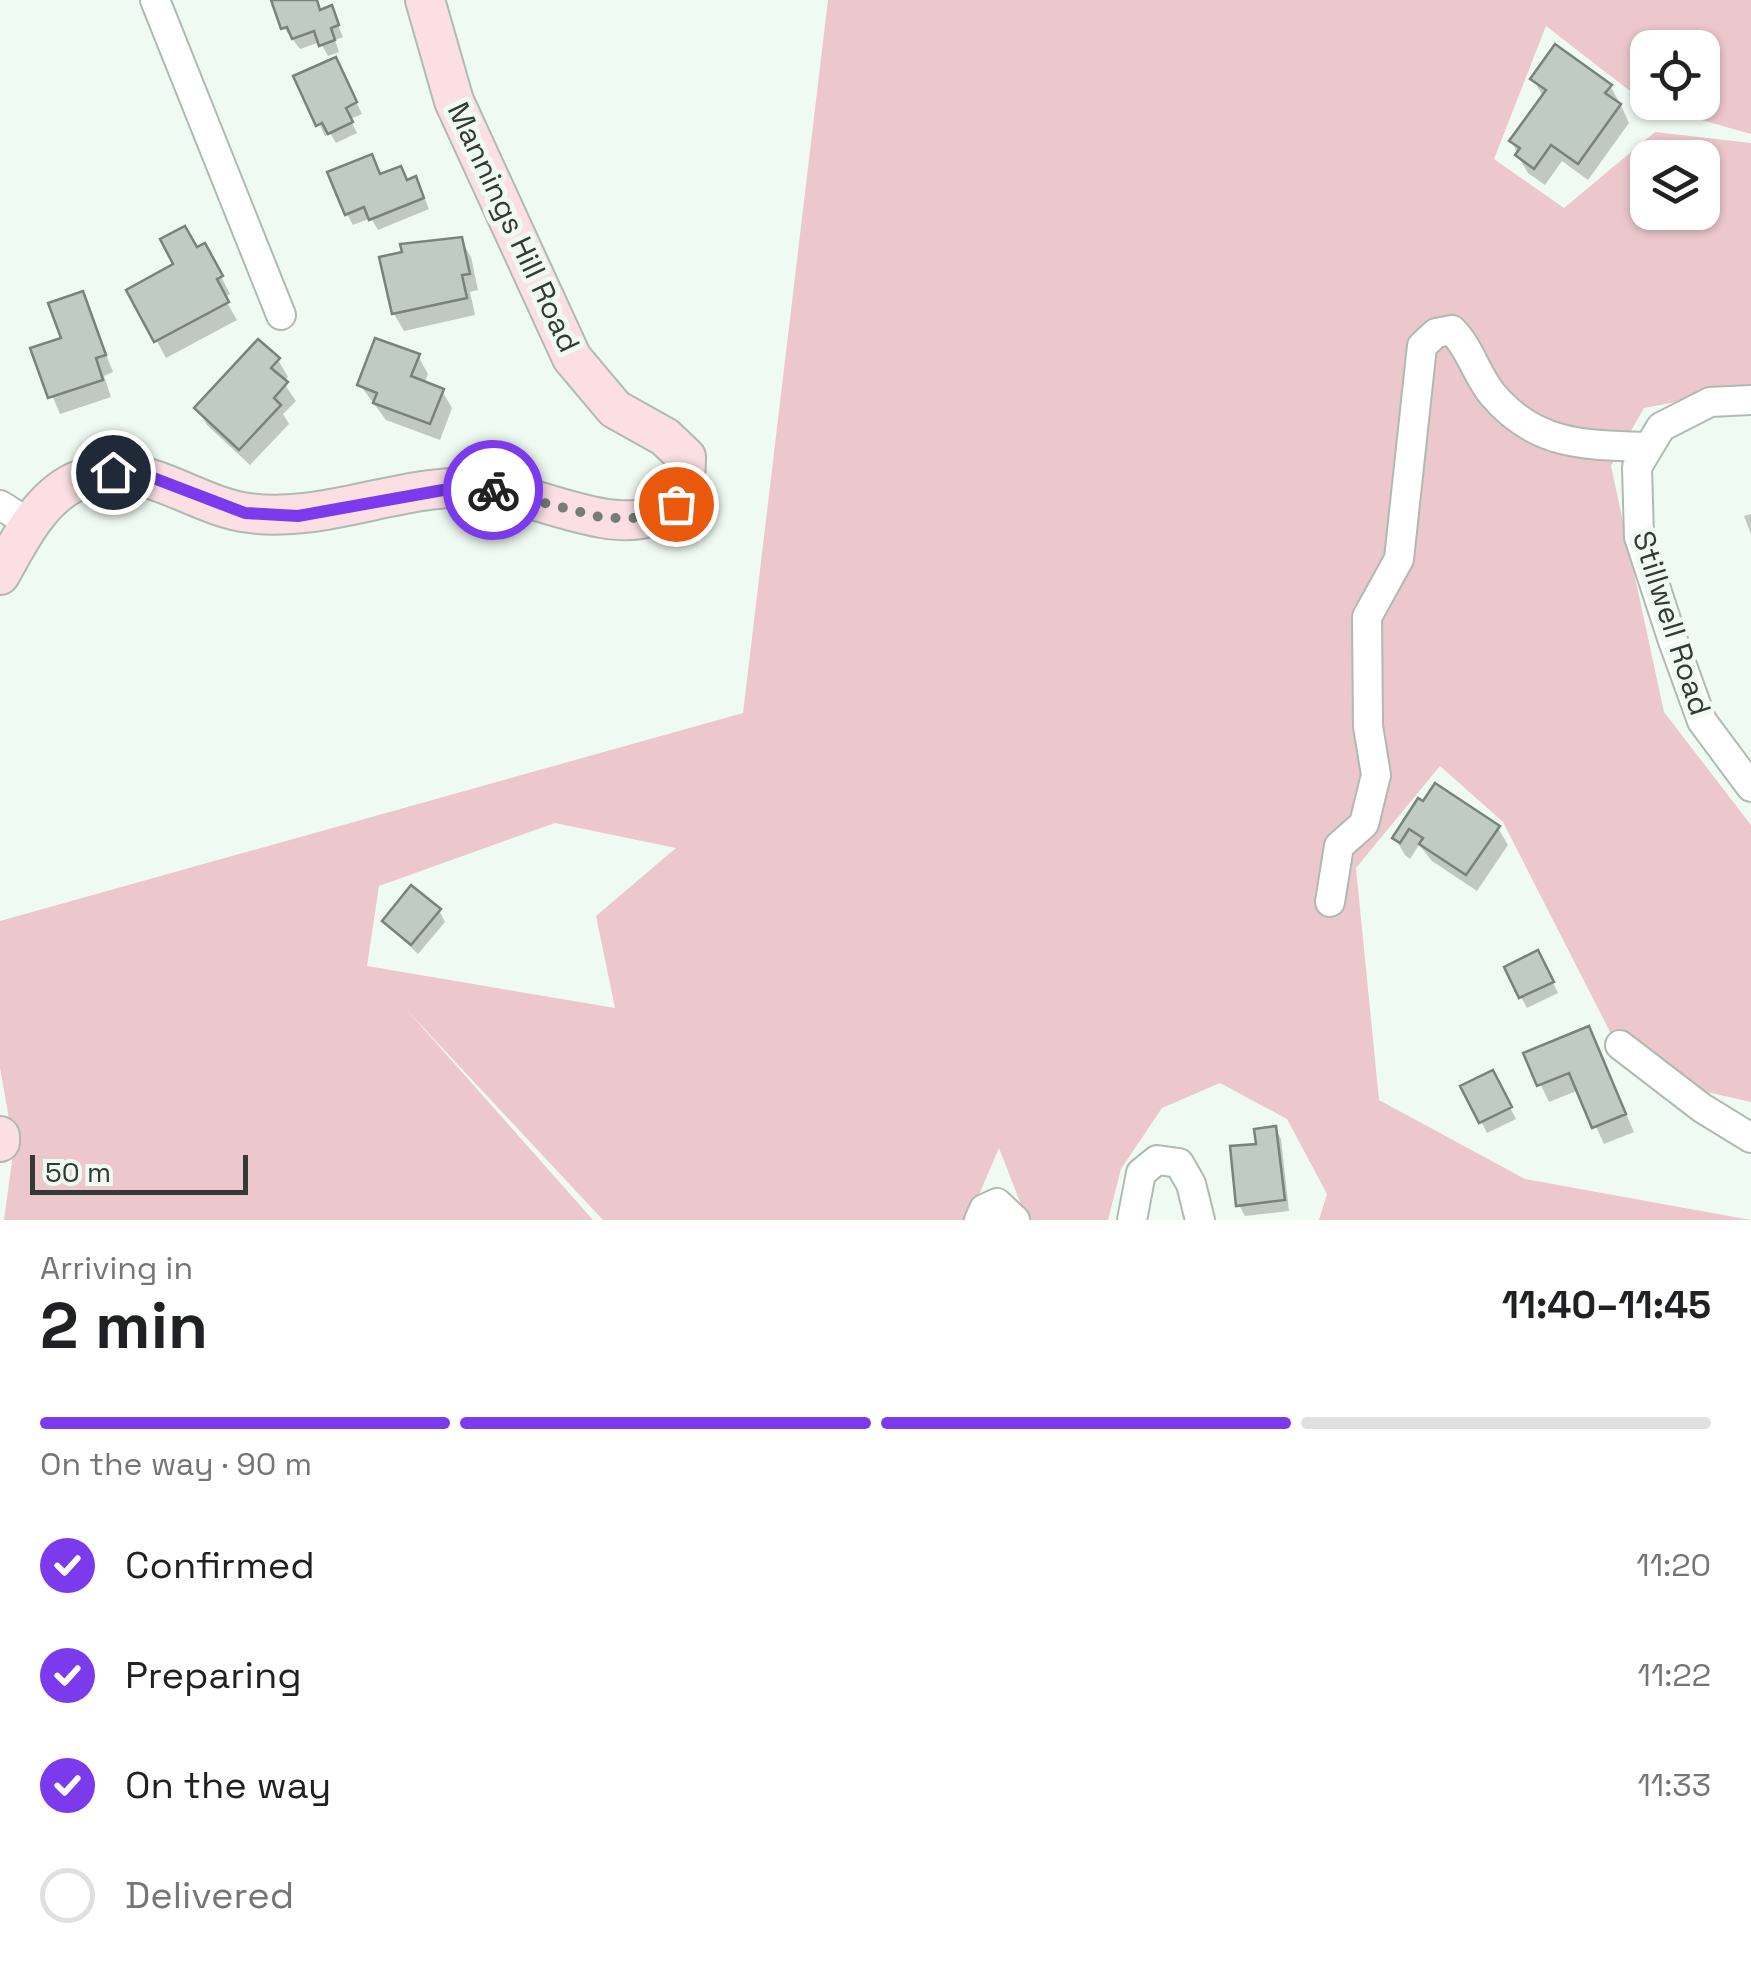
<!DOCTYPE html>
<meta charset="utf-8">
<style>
body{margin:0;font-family:"Space Grotesk",sans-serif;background:#f2f2f2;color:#202124;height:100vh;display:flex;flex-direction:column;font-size:38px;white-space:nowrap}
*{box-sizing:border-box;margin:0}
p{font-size:32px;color:#757577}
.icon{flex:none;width:55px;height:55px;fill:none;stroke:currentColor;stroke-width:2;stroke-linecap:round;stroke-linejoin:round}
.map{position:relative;height:1220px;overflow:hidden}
.sheet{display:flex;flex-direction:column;background:#fff;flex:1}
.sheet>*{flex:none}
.controls{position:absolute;left:1630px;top:30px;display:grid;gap:20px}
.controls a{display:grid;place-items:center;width:90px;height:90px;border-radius:20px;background:#fff;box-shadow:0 2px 8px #0004;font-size:50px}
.scale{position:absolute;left:30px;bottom:25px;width:218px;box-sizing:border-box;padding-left:10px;border:5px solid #353936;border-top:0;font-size:28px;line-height:35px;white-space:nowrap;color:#353936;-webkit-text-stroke:8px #effbf2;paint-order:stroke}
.pin{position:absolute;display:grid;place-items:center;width:85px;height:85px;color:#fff;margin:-42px;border:5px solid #fff;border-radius:50%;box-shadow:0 2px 10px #0007}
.courier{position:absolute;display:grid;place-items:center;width:100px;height:100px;margin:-50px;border:8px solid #7c3aed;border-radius:50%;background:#fff;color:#222;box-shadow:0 2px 12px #0007}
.headline em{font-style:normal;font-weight:600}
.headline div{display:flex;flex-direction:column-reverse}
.headline{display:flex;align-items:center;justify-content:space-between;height:170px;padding:0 40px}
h1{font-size:65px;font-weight:600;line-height:75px}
.bar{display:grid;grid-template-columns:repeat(4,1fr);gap:15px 10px;align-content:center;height:120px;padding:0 40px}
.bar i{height:12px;border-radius:8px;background:#e0e0e0}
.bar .selected{background:#7c3aed}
.bar p{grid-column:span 4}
ol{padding:0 40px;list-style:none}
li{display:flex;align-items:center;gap:30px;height:110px}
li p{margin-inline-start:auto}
li .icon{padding:10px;border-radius:50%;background:#7c3aed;color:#fff;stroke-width:4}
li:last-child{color:#757577}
li i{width:55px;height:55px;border:5px solid #e0e0e0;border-radius:50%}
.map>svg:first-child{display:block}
.green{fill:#ecc7cb;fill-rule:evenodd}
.shadow{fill:#0003}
.building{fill:#c0cbc3;stroke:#78837b;stroke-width:2.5}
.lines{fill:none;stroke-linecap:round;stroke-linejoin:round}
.minor-casing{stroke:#afbab2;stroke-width:32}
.secondary-casing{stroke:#afbab2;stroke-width:42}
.minor{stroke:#fff;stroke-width:28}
.secondary{stroke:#fbdfe3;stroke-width:38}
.done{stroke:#767d78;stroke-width:10;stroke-dasharray:0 18}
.route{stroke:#7c3aed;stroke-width:12}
.labels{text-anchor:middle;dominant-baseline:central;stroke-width:10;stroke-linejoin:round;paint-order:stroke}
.street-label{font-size:30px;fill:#353936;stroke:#effbf2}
</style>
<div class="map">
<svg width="1751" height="1220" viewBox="0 0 1751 1220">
<rect width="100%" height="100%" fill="#effbf2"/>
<path class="green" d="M828,0h923v134l-103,-29 -102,-79 -52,133 70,49 91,-76 96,11v245l-107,20 -33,58 53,246 87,113v277l-119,-27 -129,-253 -63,-56 -84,102 23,232 146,79 226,41h-432l8,-26 -40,-75 -67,-36 -58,25 -41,61 -13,51h-81l-28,-72 -31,72h-365l-197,-211 187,211h-589l10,-74 -14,-78v-147l743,-208zM1648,48h54v54h-54zM1648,158h54v54h-54zM555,823l121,25 -80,68 19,92 -248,-42 12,-80z"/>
<path class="shadow" d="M274,0h43l4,12 10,-3 12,28 -8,3 4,12 -11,4 -8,-14 -20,7 -16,-21z
M341,71l21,43 -12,5 7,14 -21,10 -6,-10 -5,3 -28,-58z
M1533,79l77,7 10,17 9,20 -41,57 -26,-19 -17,24 -17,-12 -10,-17 -6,-15 32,-43z
M380,176l41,14 8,19 -51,21 -7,-12 -18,7 -6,-11z
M461,240l10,17 7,33 -8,2 5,23 -71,16 -10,-17 -12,-55 23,-5 -2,-8z
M197,251l17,12 16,31 -6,3 13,23 -71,38 -37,-67z
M82,294l31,78 -9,4 7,21 -51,17 -27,-64 31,-10z
M418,356l10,18 -4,10 18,7 10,17 -12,32 -54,-20 -26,-35z
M278,360l10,17 -5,5 13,19 -13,13 6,10 -39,41 -43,-40 -10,-17z
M1751,514v20l-7,-18z
M1424,805l74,23 10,17 -31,46 -45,-30 -13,-16 -9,14 -5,-4 -10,-17z
M439,910l6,12 -27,32 -33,-32z
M1544,964l14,29 -31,15 -6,-11z
M1597,1046l37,86 -30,12 -25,-54 -30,12 -23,-48z
M1498,1084l18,35 -29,14 -23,-46z
M1275,1128l6,11 8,72 -44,5 -6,-11 20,-59z"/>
<path class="building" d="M271,0h46l3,10 12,-5 7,20 -8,3 4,12 -16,6 -5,-15 -22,8 -5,-12 -6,2z
M1555,44l57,41 -7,8 16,11 -43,60 -27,-19 -17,24 -19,-14 5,-7 -11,-7 37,-51 -16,-11z
M336,57l21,45 -11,6 7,14 -25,12 -6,-11 -6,3 -23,-50z
M372,154l8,20 21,-8 6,14 9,-4 8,22 -55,22 -5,-13 -19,8 -18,-43z
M185,226l12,21 8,-4 18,33 -6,3 12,23 -75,40 -28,-52 47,-26 -13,-25z
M462,237l8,37 -8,1 5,23 -75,16 -13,-57 23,-5 -2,-8z
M83,291l23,64 -10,3 7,22 -55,18 -18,-50 31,-10 -13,-35z
M375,338l45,16 -9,22 33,13 -14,35 -57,-21 4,-10 -20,-8z
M258,339l22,19 -9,10 17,14 -14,16 7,7 -42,45 -45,-42z
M1435,783l65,43 -34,49 -47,-31 4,-6 -14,-9 -9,14 -8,-5 26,-40 5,3z
M411,885l30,24 -30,36 -29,-24z
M1538,950l16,32 -35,16 -15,-31z
M1589,1026l37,88 -34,14 -23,-55 -32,13 -14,-33z
M1493,1070l19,37 -33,16 -19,-37z
M1276,1126l9,74 -49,6 -6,-60 26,-2 -2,-15z"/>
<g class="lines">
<defs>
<path id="minor" d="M155,0l126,315
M1751,400l-41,2 -49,25 -24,40 2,70 33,101 30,83 49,66
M0,505l29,18
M1330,902l9,-56 25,-22 12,-49 -8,-49 -1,-109 32,-58 23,-213 14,-13 16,-3c19,19 24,45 41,65 44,52 95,50 156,52
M1620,1045l82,63 49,30
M979,1220l5,-11 13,-6 18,17
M1132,1220l9,-47 16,-13 22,3 12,21 9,36"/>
<path id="secondary" d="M0,575c18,-32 39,-76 75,-93 64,-30 113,23 174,31 81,11 159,-34 240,-24 45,6 121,44 163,27 29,-12 34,-30 34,-59l-21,-20 -50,-28 -43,-51 -118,-257 -29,-101
M0,1136v6"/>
</defs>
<use href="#minor" class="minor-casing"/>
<use href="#secondary" class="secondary-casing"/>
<use href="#minor" class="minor"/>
<use href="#secondary" class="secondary"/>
</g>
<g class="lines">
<path class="done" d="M493,490l111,28h44l28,-14"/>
<path class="route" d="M113,472l30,2 102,39 53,3 145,-26h50"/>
</g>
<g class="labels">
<g class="street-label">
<text transform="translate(514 227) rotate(65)">Mannings Hill Road</text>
<text transform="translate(1672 623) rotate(72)">Stillwell Road</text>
</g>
</g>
</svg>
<div class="controls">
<a><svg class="icon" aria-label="locate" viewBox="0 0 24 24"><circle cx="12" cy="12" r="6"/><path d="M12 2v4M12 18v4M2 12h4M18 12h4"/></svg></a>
<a><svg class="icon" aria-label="layers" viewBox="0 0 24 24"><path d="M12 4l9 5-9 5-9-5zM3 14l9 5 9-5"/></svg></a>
</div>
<div class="scale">50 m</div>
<div class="pin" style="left:676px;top:504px;background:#ea580c"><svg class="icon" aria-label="bag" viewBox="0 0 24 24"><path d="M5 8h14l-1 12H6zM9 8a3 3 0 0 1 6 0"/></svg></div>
<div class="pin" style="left:113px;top:472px;background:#1f2937"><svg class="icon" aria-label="home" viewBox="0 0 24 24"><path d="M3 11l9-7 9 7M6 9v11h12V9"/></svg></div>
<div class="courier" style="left:493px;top:490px"><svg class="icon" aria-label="bike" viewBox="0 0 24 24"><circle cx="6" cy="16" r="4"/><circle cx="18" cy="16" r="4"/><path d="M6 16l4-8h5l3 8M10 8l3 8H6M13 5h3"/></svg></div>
</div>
<section class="sheet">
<div class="headline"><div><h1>2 min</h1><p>Arriving in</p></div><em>11:40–11:45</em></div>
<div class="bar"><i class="selected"></i><i class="selected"></i><i class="selected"></i><i></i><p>On the way · 90 m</p></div>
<ol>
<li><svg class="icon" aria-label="check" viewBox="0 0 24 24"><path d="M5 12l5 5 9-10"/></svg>Confirmed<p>11:20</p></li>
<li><svg class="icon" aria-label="check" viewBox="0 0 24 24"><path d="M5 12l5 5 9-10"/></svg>Preparing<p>11:22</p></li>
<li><svg class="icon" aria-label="check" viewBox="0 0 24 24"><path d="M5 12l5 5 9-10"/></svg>On the way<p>11:33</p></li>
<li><i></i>Delivered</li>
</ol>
</section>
